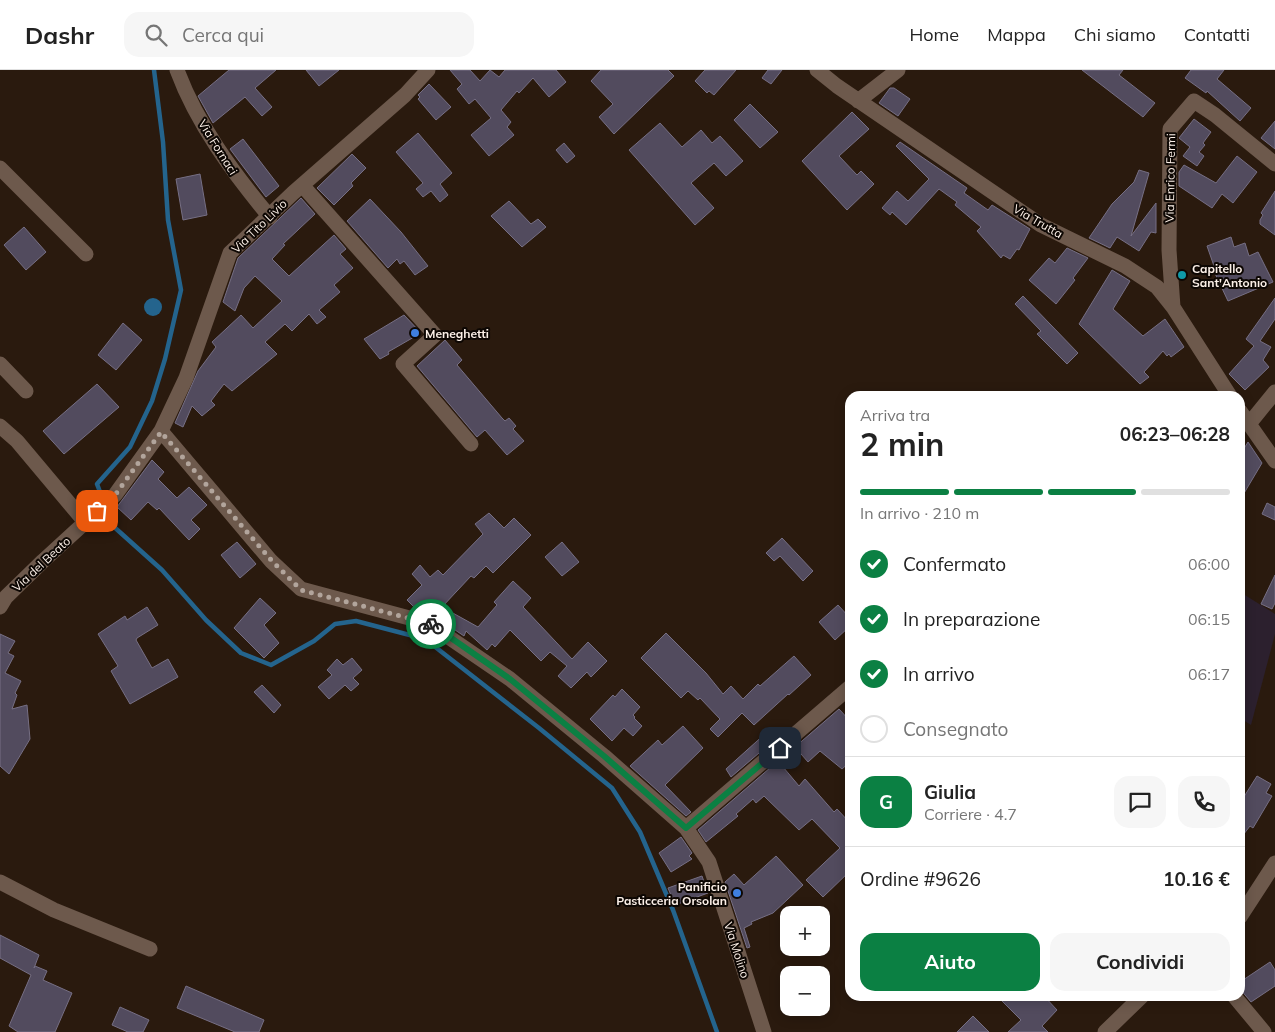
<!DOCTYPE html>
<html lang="it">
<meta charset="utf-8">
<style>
body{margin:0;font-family:Mulish,sans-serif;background:#f6f6f6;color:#222;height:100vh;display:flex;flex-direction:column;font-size:19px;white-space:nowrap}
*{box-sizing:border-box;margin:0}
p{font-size:16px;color:#767676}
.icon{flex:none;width:28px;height:28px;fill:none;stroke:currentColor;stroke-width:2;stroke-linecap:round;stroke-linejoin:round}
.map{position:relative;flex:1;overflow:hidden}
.sheet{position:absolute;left:845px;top:321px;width:400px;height:610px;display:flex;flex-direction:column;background:#fff;border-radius:15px;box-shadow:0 2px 12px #0003}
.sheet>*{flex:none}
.fabs{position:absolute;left:780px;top:836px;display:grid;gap:10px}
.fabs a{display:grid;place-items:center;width:50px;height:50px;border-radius:10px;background:#fff;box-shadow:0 2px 12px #0003;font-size:25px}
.pin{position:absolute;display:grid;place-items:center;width:42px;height:42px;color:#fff;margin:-21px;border-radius:10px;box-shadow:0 2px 8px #0006}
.courier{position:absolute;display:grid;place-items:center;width:50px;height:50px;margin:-25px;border:4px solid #0b8043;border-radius:50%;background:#fff;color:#222;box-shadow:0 1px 6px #0007}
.overview em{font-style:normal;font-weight:700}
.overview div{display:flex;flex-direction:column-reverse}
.overview{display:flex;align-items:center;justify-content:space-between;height:85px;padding:0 15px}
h1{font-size:32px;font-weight:700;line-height:38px}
.bar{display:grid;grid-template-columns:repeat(4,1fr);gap:8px 5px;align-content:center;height:60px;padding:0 15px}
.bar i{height:6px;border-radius:4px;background:#e0e0e0}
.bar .selected{background:#0b8043}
.bar p{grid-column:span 4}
.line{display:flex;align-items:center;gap:12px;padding:0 15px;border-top:1px solid #e0e0e0}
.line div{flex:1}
.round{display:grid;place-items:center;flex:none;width:52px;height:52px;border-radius:15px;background:#f6f6f6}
ol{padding:0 15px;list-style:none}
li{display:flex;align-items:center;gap:15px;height:55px}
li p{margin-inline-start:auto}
li .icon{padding:5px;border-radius:50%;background:#0b8043;color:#fff;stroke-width:4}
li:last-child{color:#767676}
li i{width:28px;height:28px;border:2px solid #e0e0e0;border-radius:50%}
.primary-button{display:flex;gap:10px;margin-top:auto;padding:10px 15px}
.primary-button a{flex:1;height:58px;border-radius:15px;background:#0b8043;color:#fff;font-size:20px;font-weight:700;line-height:58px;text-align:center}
.primary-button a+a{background:#f6f6f6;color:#222}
header{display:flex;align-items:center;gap:30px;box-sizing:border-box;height:70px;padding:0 25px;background:#fff;border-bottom:1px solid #e0e0e0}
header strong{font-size:24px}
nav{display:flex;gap:28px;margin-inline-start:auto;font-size:18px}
.search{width:350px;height:45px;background:#f6f6f6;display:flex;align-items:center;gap:12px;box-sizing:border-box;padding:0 18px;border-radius:15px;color:#767676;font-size:19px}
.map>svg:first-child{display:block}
.education{fill:#2c202e}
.water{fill:#24648d}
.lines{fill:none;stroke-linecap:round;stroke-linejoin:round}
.stream{stroke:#24648d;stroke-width:4.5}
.building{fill:#524b5e;stroke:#766f84}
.minor{stroke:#6d594c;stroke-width:15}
.done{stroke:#b2a59c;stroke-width:5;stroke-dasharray:0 9}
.route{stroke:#0b8043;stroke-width:6}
.culture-dot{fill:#0f9aa8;stroke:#0d0703;stroke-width:2}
.shop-dot{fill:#3f7fe0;stroke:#0d0703;stroke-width:2}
.labels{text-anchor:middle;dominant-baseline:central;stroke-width:4;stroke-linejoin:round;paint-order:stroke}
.street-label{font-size:12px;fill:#fcf0e8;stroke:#0d0703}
.poi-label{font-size:12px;font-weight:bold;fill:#fcf0e8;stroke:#0d0703;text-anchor:start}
</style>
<header>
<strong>Dashr</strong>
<div class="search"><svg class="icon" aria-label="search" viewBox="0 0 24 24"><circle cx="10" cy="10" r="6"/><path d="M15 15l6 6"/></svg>Cerca qui</div>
<nav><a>Home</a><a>Mappa</a><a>Chi siamo</a><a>Contatti</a></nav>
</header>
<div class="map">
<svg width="1275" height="962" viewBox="0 0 1275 962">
<rect width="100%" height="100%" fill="#2a1a0e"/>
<path class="education" d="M1240,522l35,22v20l-24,91 -11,-7z"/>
<path class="water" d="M144 237a9 9 0 1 1 18 0a9 9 0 1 1-18 0Z"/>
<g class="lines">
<path class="stream" d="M154,0l9,72 5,78 13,70 -16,69 -13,42 -22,46 -33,37 16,42 49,44 44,50 35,33 30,12 43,-24 21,-17 21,-3 69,18 114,89 73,60 28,44 33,78 44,122"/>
</g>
<path class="building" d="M229,0h47l-21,18 17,19 -10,9 -17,-19 -32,26 -15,-27z
M306,0h33l-20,16z
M450,0h20l10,11 10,-11 9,7 6,-7h51l10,12 -17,15 -16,-19 -14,15 -2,-2 -16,19 10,12 -4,5 7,8 -25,21 -18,-21 20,-17 -16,-19 -6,5 -12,-15 5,-5z
M601,0h67l6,6 -60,58 -15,-17 14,-13 -22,-23z
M705,0h31l-22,25 -5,-4 -2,2 -12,-12z
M768,0h14l-11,14 -9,-6z
M1082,0h41l-4,5 36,28 -12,14z
M1191,0h33l-7,9 34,29 -11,13 -33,-30 -1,2 -21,-15z
M429,14l22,23 -15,13 -18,-21 2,-2 -2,-2z
M890,18h4l16,11 -12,17 -19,-13z
M750,34l28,28 -18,16 -26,-28z
M852,42l17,17 -30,27 18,19 4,-4 13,13 -27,26 -45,-49z
M1194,49l17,13 -8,11 2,2 -6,7 5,4 -7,10 -14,-10 7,-9 -11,-9z
M1275,51v28l-14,-11z
M660,53l22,24 19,-17 11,13 8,-7 23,25 -17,15 -12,-13 -23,20 23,25 -19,17 -66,-75z
M418,63l34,40 -12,11 8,11 -8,7 -9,-11 -8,6 -7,-8 7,-6 -27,-31z
M243,69l36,47 -13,11 -36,-48z
M900,72l67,46 -3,5 24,17 4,-5 38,24 -11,21 -2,-1 -7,10 -7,-4 -2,3 -24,-27 4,-4 -26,-22 2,-3 -18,-13 -33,36 -14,-13 -2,3 -8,-7 15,-17 11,10 21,-22 -33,-33z
M564,73l11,13 -8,7 -11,-13z
M352,84l14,14 -15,15 2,3 -19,19 -17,-17z
M1237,86l20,16 -24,31 -11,-9 -10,14 -33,-22v-14l5,-7 32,18z
M1139,100l10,3 -18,63 25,-33v30l-5,-1 -12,19 -22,-14 -7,11 -21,-10 23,-34 22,-22z
M200,104l7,41 -24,5 -7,-41z
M1275,121v44l-15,-11v-4l3,-5 -2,-2z
M301,128l14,16 -32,30 2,1 -13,14 17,17 45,-41 12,14 -6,5 13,14 -19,17 6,7 -21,18 7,7 -9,7 -8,-10 -17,17 -7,-7 -20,18 12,12 -45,37 -8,-7 -13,17 4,4 -13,11 -10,-10 -9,21 -8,-4 23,-52 18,-24 -4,-5 29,-27 12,13 29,-27 -27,-25 -11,12 -9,23 -12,-9 15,-44z
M370,129l31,33 27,34 -13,9 -11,-14 -4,3 -3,-5 -9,9 -41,-47z
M509,131l22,23 7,-5 8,8 -24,20 -31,-31z
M24,157l22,25 -20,18 -22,-25z
M1231,167l3,10 11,-4 4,13 9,-4 15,30 -45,19 -16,-34 2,-1 -7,-20z
M1067,178l21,10 -15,20 2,2 -19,24 -27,-24 20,-22 6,5z
M1112,200l18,11 -17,28 30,27 22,-17 19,28 -13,10 -2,-3 -2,2 -4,-5 -19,21 5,5 -9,7 -61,-60z
M1023,226l55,57 -11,11 -30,-30 4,-3 -26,-27z
M1275,228v21l-15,22 11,6 -8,13 6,7 -24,23 -16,-16 25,-28 -8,-7z
M404,245l17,18 -33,19 1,2 -9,5 -16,-20z
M123,253l19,17 -26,30 -18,-15z
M445,270l17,20 -5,5 45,53 3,3 4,-3 7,8 -3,3 11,12 -17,14 -22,-25 -8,7 -60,-71z
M97,314l22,23 -55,47 -21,-23z
M1248,372l14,21 -22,37v-45z
M152,390l12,12 -6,7 19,19 12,-11 18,18 -16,15 9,9 -11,11 -30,-32 -2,2 -9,-8 -17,18 -14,-13z
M1267,433l8,4v13l-13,-6z
M489,443l15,15 10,-10 17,17 -38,38 -7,-7 -12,12 -3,-2 -29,31 36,20 19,-22 -3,-3 19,-21 18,17 -8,9 49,52 16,-17 19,19 -16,16 -4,-5 -16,16 -13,-12 9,-10 -17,-14 -9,9 -31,-31 -15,17 -3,-3 -5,6 -21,-19 -2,5 -31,-21 -15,-4 -11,-11 15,-15 -10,-11 8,-9 10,12 8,-7 5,5 40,-41 -8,-10z
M782,468l31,33 -10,10 -23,-25 -6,5 -8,-8z
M237,472l19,22 -16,14 -19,-23z
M562,472l17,20 -17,14 -17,-19z
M1275,505v28l-3,6 -11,-5z
M260,528l16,15 -12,12 15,18 -15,15 -30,-30z
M838,535l12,13v8l-15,14 -16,-18z
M147,537l11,18 -21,13 -1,2 16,28 16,-9 10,18 -48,27 -19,-33 7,-5 -20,-32 27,-18 2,4z
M666,563l40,40 17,21 8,-8 12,13 15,-15 2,2 34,-30 17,19 -22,20 -1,-1 -34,31 -12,-12 -24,24 -8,-8 10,-10 -20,-21 -2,2 -10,-9 -7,7 -40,-40z
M0,564l15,7 -7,12 6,3 -9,17 16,8 -6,12 2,2 -5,14 15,-4 3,34 -21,35 -9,-8z
M352,588l10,12 -9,8 6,6 -8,7 -6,-6 -16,14 -11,-12 14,-12 -5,-5 10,-11 6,6z
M262,615l19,20 -7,8 -20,-21z
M622,619l18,18 -7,8 2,2 -1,1 8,8 -9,10 -9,-8 -12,13 -22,-22 23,-24 2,2z
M839,639l11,12v41l-8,7 -22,-18 -12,11 -13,-15z
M683,656l20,22 -38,37 26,27 -5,4 -56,-50 28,-26 4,5z
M766,663l7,8 -42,36 -5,-8z
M778,691l21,25 6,-7 29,33 3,-3 13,14v48l-27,26 -17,-17 34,-32 -28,-29 -13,11 -35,-34 -8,7 -3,-4 -17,15 2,2 -32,26 -8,-12z
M1257,706l14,8 -5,9 6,3 -19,32 -3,-2 -10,13v-36z
M681,767l11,16 -3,3 3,3 -21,13 -12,-19z
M776,786l27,29 -30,28 -22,9 1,2 -8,4 6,19 -3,1 -22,-66 9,-8 10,11z
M702,806l6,17 -33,12 -7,-17z
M0,865l39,20 -5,13 1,-2 12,5 -4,9 29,13 -17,39h-37l-9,-6 22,-51 -31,-17z
M1270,892l5,8v16l-24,16 -11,-13v-7z
M186,916l78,34 -5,12h-24l-58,-24z
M997,926h47l13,14 -15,16 6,6h-40l13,-12z
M120,937l29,13 -6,12h-15l-16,-7z
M973,946l16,16h-32z"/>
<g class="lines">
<path class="minor" d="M177,0c20,54 56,103 93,147
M817,0l20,16 204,139 84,41 32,21 16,20 57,89
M858,31l40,-31
M0,98l86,86
M302,115l133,150 -32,29 68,80
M1173,237l-4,-57 1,-121 24,-28 21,14 60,49
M0,294l26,27
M1240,341l35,50
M1249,354l26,-32
M0,356l17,15 68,81
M161,361l110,130 30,28 127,34 82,56 94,77 82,72 23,34 55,170
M0,537l6,-10 37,-36 72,-66 46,-64 25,-53 44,-125 63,-60 112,-98 23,-25
M686,758l164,-141
M0,812l54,28 96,39
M1240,847l35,-54
M1234,926l30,36
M1105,962l37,-36"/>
</g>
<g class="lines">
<path class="done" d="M97,441l18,-16 46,-63 111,129 29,29 130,34"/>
<path class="route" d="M431,554l79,55 94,77 82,72 94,-80"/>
</g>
<circle class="culture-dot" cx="1182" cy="205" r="5"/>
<g class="shop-dot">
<circle cx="415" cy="263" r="5"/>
<circle cx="737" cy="823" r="5"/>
</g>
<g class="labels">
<g class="street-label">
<text transform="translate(218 77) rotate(58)">Via Fornaci</text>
<text transform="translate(1170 108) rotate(-89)">Via Enrico Fermi</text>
<text transform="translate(1038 151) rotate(30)">Via Trutta</text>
<text transform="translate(259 156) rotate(-44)">Via Tito Livio</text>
<text transform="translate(41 494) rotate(-43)">Via del Beato</text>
<text transform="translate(737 880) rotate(72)">Via Molino</text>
</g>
<g class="poi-label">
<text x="1192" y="198">Capitello<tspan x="1192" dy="14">Sant'Antonio</tspan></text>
<text x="425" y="263">Meneghetti</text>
<text x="727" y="816" text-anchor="end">Panificio<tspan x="727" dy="14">Pasticceria Orsolan</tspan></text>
</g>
</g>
</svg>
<div class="fabs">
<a>+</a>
<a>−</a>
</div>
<div class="pin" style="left:97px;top:441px;background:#ea580c"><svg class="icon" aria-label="bag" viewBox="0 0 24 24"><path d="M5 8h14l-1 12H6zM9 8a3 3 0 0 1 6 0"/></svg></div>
<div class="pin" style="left:780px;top:678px;background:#1f2937"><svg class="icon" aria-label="home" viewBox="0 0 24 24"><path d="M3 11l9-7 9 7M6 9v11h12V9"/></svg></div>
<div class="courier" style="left:431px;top:554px"><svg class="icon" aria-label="bike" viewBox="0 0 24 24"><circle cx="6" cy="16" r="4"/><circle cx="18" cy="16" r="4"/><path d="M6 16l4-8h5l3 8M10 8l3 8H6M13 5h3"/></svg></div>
<section class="sheet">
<div class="overview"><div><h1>2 min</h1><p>Arriva tra</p></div><em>06:23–06:28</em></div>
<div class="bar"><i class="selected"></i><i class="selected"></i><i class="selected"></i><i></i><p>In arrivo · 210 m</p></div>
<ol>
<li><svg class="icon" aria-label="check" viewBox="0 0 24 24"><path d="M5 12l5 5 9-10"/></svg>Confermato<p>06:00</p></li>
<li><svg class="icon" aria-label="check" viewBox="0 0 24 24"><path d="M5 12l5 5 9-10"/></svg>In preparazione<p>06:15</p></li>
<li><svg class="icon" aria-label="check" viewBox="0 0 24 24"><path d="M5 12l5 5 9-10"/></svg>In arrivo<p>06:17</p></li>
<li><i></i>Consegnato</li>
</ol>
<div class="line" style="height:90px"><b class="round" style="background:#0b8043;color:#fff">G</b><div><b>Giulia</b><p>Corriere · 4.7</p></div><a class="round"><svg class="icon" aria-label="chat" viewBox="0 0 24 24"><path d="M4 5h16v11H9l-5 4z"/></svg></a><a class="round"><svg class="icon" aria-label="phone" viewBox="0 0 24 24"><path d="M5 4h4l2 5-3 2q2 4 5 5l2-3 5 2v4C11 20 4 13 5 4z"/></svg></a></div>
<div class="line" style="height:65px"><div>Ordine #9626</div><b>10.16 €</b></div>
<div class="primary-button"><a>Aiuto</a><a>Condividi</a></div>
</section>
</div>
